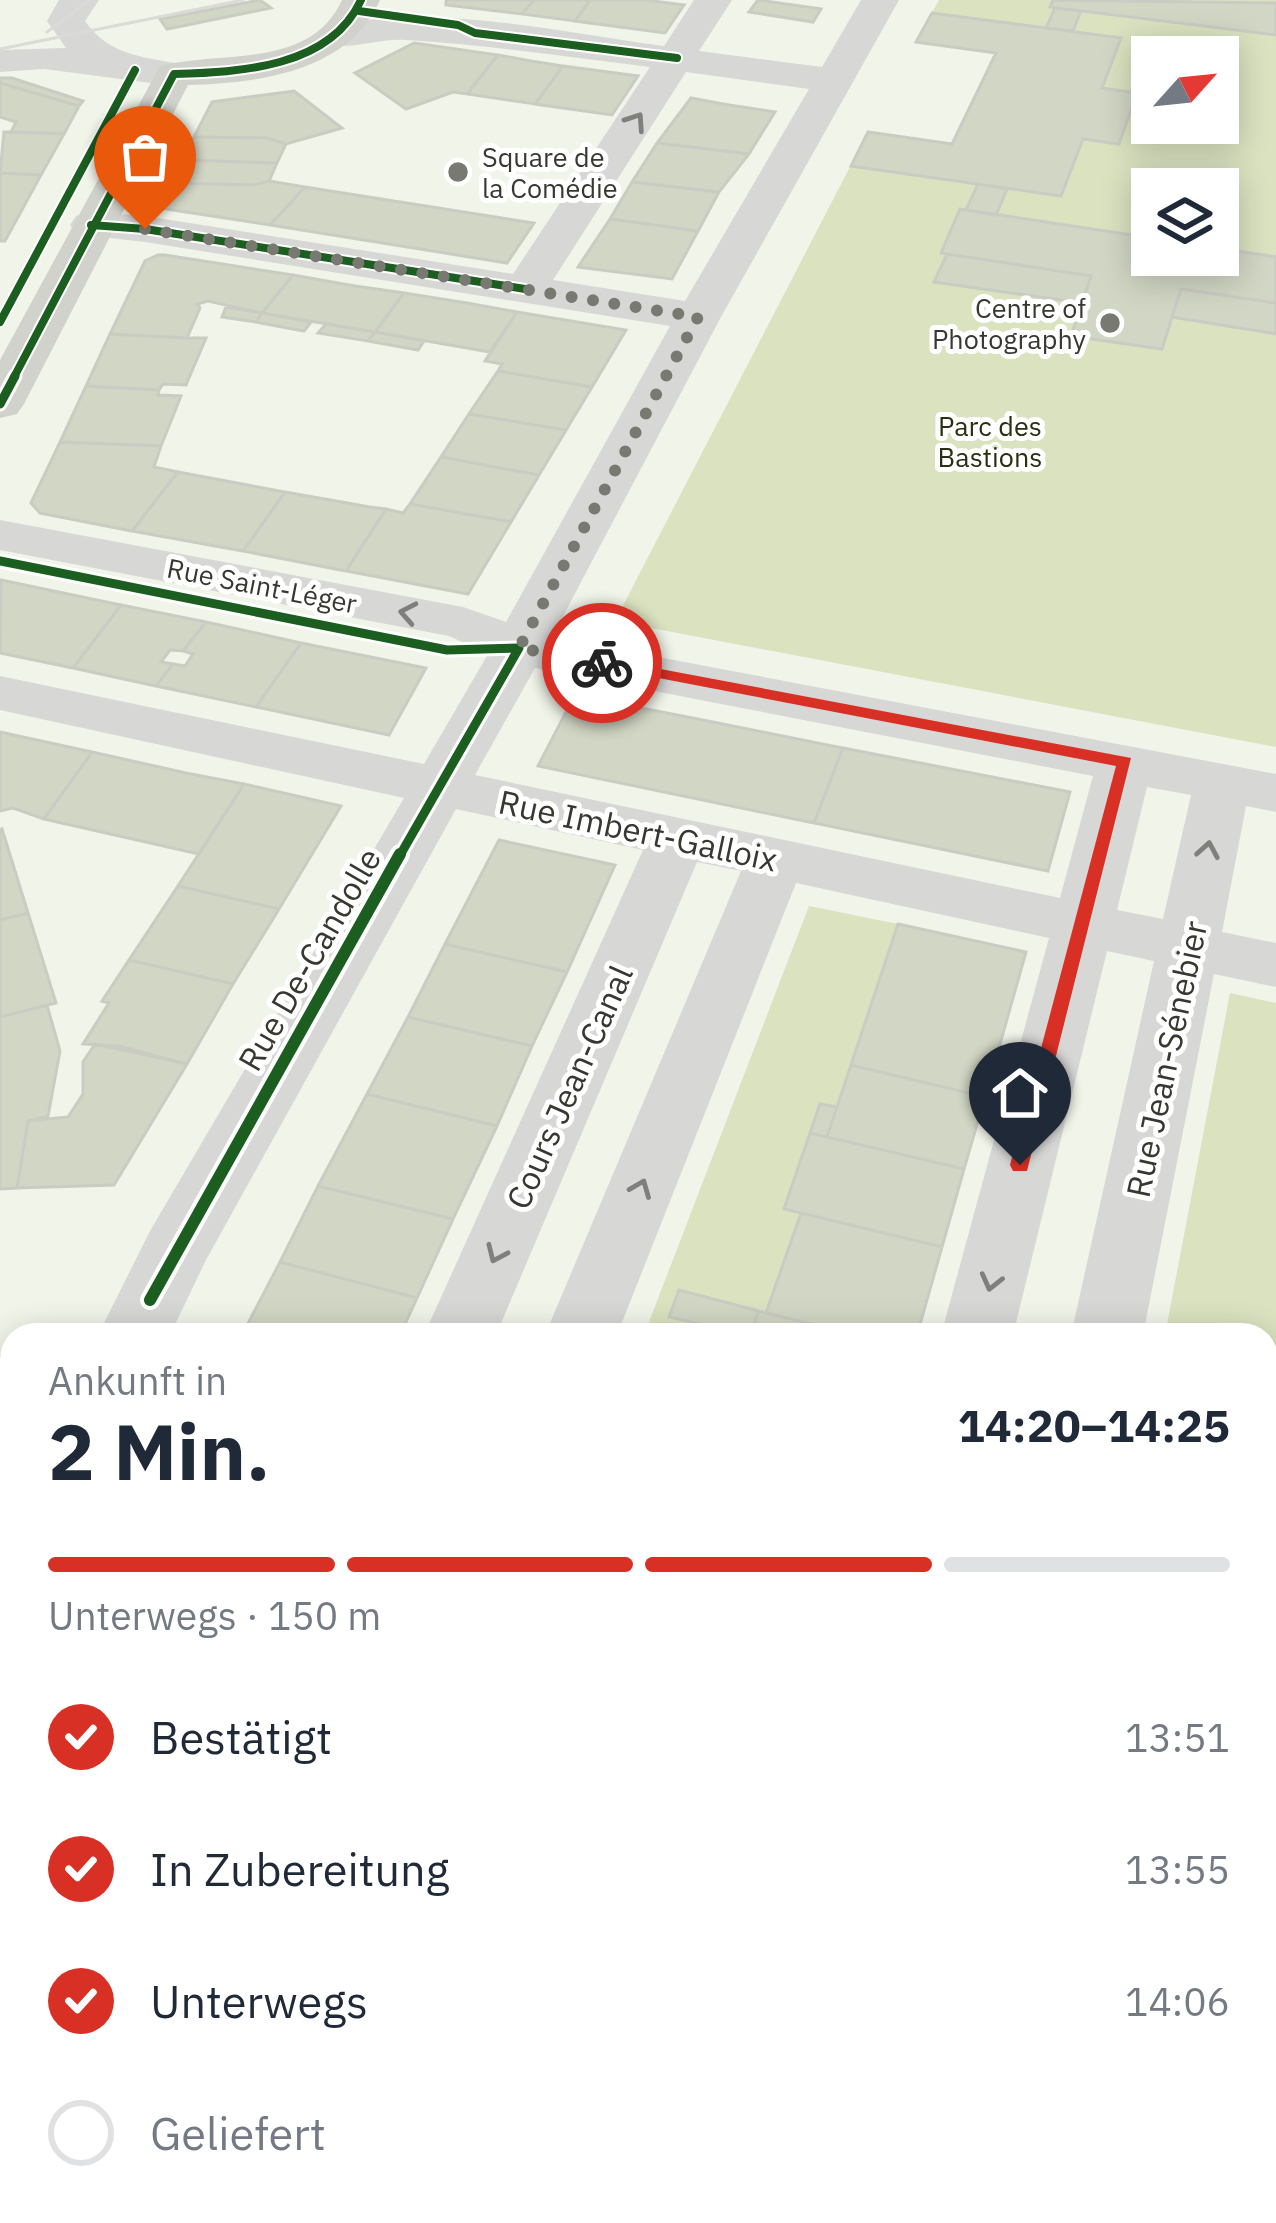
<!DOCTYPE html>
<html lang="de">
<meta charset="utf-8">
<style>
body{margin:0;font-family:"IBM Plex Sans",sans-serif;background:#f2f2f3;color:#1f2937;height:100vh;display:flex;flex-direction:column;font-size:45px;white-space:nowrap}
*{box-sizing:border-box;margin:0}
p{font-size:39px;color:#747a83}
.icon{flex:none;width:66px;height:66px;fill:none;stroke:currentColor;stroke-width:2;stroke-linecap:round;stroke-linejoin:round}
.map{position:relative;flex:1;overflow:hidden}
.drawer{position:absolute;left:0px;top:1323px;width:1278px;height:900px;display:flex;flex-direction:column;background:#fff;border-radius:36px 36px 0 0;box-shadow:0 6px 30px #0003}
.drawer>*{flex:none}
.needle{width:78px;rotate:63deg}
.controls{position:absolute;left:1131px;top:36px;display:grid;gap:24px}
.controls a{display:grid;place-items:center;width:108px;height:108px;border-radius:0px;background:#fff;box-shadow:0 6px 30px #0003;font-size:60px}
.pin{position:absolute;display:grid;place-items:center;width:102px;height:102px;color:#fff;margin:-123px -51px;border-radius:50% 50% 50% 0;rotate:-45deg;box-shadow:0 0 12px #0007}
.pin .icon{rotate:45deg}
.courier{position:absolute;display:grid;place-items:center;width:120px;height:120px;margin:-60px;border:9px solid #d93025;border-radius:50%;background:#fff;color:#222;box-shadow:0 3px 15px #0007}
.overview em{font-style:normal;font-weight:700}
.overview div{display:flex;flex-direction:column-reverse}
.overview{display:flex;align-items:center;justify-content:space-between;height:204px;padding:0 48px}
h1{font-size:78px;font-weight:700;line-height:90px}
.bar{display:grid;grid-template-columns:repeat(4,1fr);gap:18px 12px;align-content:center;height:144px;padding:0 48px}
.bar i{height:15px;border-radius:9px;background:#e0e1e3}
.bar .on{background:#d93025}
.bar p{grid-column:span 4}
ol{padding:0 48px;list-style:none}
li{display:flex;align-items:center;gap:36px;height:132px}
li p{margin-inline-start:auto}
li .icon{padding:12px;border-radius:50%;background:#d93025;color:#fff;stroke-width:4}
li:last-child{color:#747a83}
li i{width:66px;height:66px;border:6px solid #e0e1e3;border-radius:50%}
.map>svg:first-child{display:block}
.green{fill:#dae2c0;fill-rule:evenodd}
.building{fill:#d2d6c4;stroke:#caccc4;stroke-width:3}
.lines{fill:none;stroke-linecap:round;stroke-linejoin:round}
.minor{fill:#d7d7d6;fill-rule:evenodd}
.major{fill:#d1d2cb;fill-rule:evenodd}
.tram{stroke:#dadad7;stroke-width:3}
.cycleway-far2-casing{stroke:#fff;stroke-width:12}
.cycleway-far1-casing{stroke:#fff;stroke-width:15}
.cycleway-casing{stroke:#fff;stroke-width:20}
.cycleway-far2{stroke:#1b5e20;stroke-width:8}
.cycleway-far1{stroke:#1b5e20;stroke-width:9}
.cycleway{stroke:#1b5e20;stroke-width:12}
.oneway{stroke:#7f807b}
.route{fill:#d93025}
.done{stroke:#787a71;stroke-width:12;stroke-dasharray:0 21.6}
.poi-dot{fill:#787a71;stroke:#fff;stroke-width:4.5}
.labels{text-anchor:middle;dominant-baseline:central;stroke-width:10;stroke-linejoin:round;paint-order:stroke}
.far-poi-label{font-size:27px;fill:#373931;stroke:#fff;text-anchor:start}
.far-park-label{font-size:27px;fill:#2a2f11;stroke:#fff}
.far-street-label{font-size:27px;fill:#373931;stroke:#fff}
.street-label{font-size:33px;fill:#373931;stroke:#fff}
</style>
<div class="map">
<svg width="1276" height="2223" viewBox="0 0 1276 2223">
<rect width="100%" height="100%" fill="#f1f4e9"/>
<path class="green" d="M939,0h337v747l-661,-126 253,-489 85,11 42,-89 -79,-12zM1152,57h66v66h-66zM1152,189h66v66h-66z
M809,906l89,18 -132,389 -7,-1 -8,23h-107z
M1230,993l46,10v349l-10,67v-84h-101z
M1266,1866l10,4v216l-10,-3z
M225,2211h232l-4,12h-225z
M1001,2211h135l-2,12h-135z"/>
<path class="building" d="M260,0l11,8 -104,21 -7,-10z
M446,0h88l-12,14 -76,-9z
M534,0h56l-15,21 -53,-7z
M590,0h55l39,5 -19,28 -90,-12z
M758,0l63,9 -8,13 -64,-10z
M1053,0l223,3v32l-226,-28z
M1055,8l26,3 -8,20 -27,-3z
M932,13l189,25 -19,50 35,5 -18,51 -36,-5 -22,57 -210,-30 17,-34 84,12 44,-91 -80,-11z
M414,43l84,12 -31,39 -14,-2 -47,17 -51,-36z
M498,55l33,6 32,5 -28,38 -68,-10z
M563,66l75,10 -26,39 -77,-11z
M0,78h12l71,23 -4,5 -79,-23z
M0,83l79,23 -15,28 -53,-2 5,-10 -16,-5z
M294,91l48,37 -56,16 -19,-6 -73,-1 18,-35z
M691,98l38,7 46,7 -26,42 -92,-11z
M4,132h7l53,2 -23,41 -41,-2z
M194,137l73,1 19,6 -9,19 -94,-3z
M657,143l92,11 -30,38 -87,-10z
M183,160l94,3 -8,18 -16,4 -81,-2z
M0,173l41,2 -36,66h-5z
M269,181l36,6 -35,38 -110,-17 12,-25 81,2z
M632,182l87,10 -21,39 -88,-12z
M978,184l29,5 -11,26 -30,-5z
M305,187l229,36 -27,40 -237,-38z
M960,209l192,29v17h66v-7l58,9v46l-95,-14 -19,60 -91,-13 20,-60 -150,-23z
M610,219l88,12 -26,48 -94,-12z
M947,254l144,22 -9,27 -148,-21z
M158,255h7l128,20 -31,38 -54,-12 -11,3 3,4 -13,30 -77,-4 35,-73z
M293,275l62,11 49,7 -29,39 -113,-19z
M1181,289l95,14v31l-104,-17z
M404,293l63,10 50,9 -27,40 -115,-20z
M226,307l36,6 -6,9 -34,-5z
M517,312l109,18 -34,57 -94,-16 4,-7 -17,-3z
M262,313l49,9 -7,9 -48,-9z
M326,324l49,8 -7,9 -50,-8z
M375,332l49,9 -6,9 -50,-9z
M110,334l77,4h19l-20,47 -23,-1 -4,6 -73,-4z
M498,371l94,16 -26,43 -97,-16z
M86,386l73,4 -1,5 23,1 -20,50 -101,-4z
M469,414l97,16 -27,45 -98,-18z
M60,442l101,4 -7,21 24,5 -46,59 -92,-18 -9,-10z
M441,457l98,18 -28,47 -101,-18z
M178,472l107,20 -42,59 -111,-20z
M285,492l85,15 16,2 -40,62 -103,-20z
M410,504l101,18 -43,72 -122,-23 40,-62 17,4z
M1,580l67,14 53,11 -48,63 -73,-15z
M121,605l85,17 -23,29 -13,-1 -9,12 12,2 -17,22 -83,-18z
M206,622l50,11 45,10 -45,64 -100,-21 17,-22 12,2 8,-12 -10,-3z
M301,643l125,25 -37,67 -133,-28z
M575,695l143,28 125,25 -29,75 -276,-57z
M0,732l92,20 -48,67 -31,-11 -13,3z
M843,748l227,44 -22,79 -234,-48z
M92,752l94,21 58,11 -45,70 -155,-35z
M244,784l97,22 -62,103 -101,-23z
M2,829l26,84 -28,7v-90z
M499,840l116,25 -48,107 -122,-28z
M178,886l101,23 -46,75 -104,-24z
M28,913l28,90 -56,14v-97z
M898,924l128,28 -41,145 -134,-32z
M445,944l122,28 -35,74 -124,-29z
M129,960l104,24 -46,80 -68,-18 -36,-2 26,-41 -7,-2z
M47,1005l13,46 -12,65 -20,5 -11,67 -17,1v-172z
M408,1017l124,29 -35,80 -130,-32z
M95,1044l92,20 -73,121 -97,3 11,-67 40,-4 15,-23v-32z
M851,1065l134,32 -21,72 -137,-32z
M367,1094l130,32 -44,93 -135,-33z
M820,1104l17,3 -10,30 -17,-4z
M810,1133l154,36 -22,78 -158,-38z
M318,1186l135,33 -36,79 -137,-36z
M801,1213l141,34 -25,88h-60l-91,-22z
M280,1262l137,36 -17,37h-158z
M679,1290l80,21 -10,24 -80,-18z
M759,1311l7,2 91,22h-108z
M1276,1352v106l-10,-2z
M1266,1456l10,2v156l-10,-3z
M1266,2031l10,3v52l-10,-3z
M1266,2083l10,3v137h-142l2,-12h130z
M457,2211h216l-3,12h-217z"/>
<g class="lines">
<path class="minor" d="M59,0h40l-14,21c27,38 62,35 103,45l6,8 -6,8 -14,4 -130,-17 -44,3v-22l66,-2 -19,-27z
M694,0h38l-33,51 123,16 39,-67h38l-178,317 -169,320 724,137v38l-30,-6 -24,126 54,11v44l-62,-13 -71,361h-72l83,-374 -47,-10 -94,384h-72l108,-397 -253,-55 -179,452h-72l196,-464 -44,-9 -201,473h-72l219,-485 -187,-41 -250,451 -36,75h-72l52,-104 254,-433 -404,-88v-34l424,88 64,-110 -39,-18 -449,-86v-30l463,87 43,15 164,-296 -525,-84 -69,-8 -6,-9 6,-9 15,-4 54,4 368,58 137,-207c-81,-10 -162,-22 -244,-27 -28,-2 -56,11 -83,4l-6,-8 6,-8c109,-27 231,4 341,18zM686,72l123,17 -124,212 -132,-21zM535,668l558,108 -33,122 -585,-123zM1147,787l44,8 -28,124 -46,-9z
M0,1354h12v62h-12z
M12,1588v106l-12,5v-106z
M1266,1692l10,3v78l-10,-3z
M706,2211h94l-4,12h-94z
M876,2211h94l-2,12h-94z"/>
<path class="major" d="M342,0h38c-32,72 -121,83 -192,85l-164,319 -7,10 -17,4v-58l160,-294c61,-16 150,4 182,-66z
M0,1950l12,5v150l-12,-5z
M12,2152v59h42l-5,12h-49v-66z"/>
<path class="tram" d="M47,32l43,-32
M0,49l243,-49"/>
<defs>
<path id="cycleway-far2" d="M359,11l99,14 17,8 202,25
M91,225l54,4 380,60
M0,322l135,-252
M13,379l161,-305c66,-2 156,-6 187,-74"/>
<path id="cycleway-far1" d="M0,404l15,-28
M0,561l447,89 72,-2
M399,857l120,-209"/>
<path id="cycleway" d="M150,1300l250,-446"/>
</defs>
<use href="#cycleway-far2" class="cycleway-far2-casing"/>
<use href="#cycleway-far1" class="cycleway-far1-casing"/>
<use href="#cycleway" class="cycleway-casing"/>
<use href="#cycleway-far2" class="cycleway-far2"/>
<use href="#cycleway-far1" class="cycleway-far1"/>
<use href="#cycleway" class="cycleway"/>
</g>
<defs><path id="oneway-chevron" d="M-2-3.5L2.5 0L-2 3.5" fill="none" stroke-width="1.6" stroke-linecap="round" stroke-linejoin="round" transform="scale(3)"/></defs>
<g class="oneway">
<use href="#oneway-chevron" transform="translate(636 121) rotate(-56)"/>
<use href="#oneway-chevron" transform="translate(408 613) rotate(-169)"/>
<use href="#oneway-chevron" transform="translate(1208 850) rotate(-80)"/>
<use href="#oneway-chevron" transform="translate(641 1188) rotate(-68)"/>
<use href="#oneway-chevron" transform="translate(496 1254) rotate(114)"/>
<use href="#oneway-chevron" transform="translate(991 1282) rotate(104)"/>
</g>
<path class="route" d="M602,658l529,100 -104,413h-14l-3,-6 106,-399 -520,-100 -2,-3z"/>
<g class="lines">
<path class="done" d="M145,229l553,88 -179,331 83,15"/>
</g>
<g class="poi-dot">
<circle cx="458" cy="172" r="12"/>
<circle cx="1110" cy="323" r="12"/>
</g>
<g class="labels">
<g class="far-poi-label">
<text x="482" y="156">Square de<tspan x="482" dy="31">la Comédie</tspan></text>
<text x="1086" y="307" text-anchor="end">Centre of<tspan x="1086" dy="31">Photography</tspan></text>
</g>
<g class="far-park-label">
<text x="990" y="425">Parc des<tspan x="990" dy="31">Bastions</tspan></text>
</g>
<g class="far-street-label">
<text transform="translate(262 585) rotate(11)">Rue Saint-Léger</text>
</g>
<g class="street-label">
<text transform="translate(638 830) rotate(12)">Rue Imbert-Galloix</text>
<text transform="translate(309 959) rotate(-60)">Rue De-Candolle</text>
<text transform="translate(1166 1059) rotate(-78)">Rue Jean-Sénebier</text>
<text transform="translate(569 1087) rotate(-66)">Cours Jean-Canal</text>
</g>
</g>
</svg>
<div class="controls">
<a><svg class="needle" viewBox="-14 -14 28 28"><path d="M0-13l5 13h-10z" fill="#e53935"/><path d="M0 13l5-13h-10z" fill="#747a83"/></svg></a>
<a><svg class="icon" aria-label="layers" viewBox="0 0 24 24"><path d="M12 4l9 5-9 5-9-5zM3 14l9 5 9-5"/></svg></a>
</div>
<div class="pin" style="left:145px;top:229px;background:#ea580c"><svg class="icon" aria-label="bag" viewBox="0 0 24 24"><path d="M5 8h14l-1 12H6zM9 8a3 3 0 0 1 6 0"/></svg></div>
<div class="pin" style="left:1020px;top:1165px;background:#1f2937"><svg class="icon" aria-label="home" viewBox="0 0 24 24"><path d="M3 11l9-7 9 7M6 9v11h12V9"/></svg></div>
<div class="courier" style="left:602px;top:663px"><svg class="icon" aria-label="bike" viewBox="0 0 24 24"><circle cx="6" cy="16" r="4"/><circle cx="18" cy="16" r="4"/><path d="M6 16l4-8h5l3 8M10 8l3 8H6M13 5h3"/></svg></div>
<section class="drawer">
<div class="overview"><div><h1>2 Min.</h1><p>Ankunft in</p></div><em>14:20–14:25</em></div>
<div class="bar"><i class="on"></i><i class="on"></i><i class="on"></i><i></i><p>Unterwegs · 150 m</p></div>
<ol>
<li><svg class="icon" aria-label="check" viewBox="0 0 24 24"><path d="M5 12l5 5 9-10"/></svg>Bestätigt<p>13:51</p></li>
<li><svg class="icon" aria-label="check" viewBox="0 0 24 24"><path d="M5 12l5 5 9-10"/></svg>In Zubereitung<p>13:55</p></li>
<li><svg class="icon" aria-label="check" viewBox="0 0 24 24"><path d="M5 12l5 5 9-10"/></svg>Unterwegs<p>14:06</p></li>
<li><i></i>Geliefert</li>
</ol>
</section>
</div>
